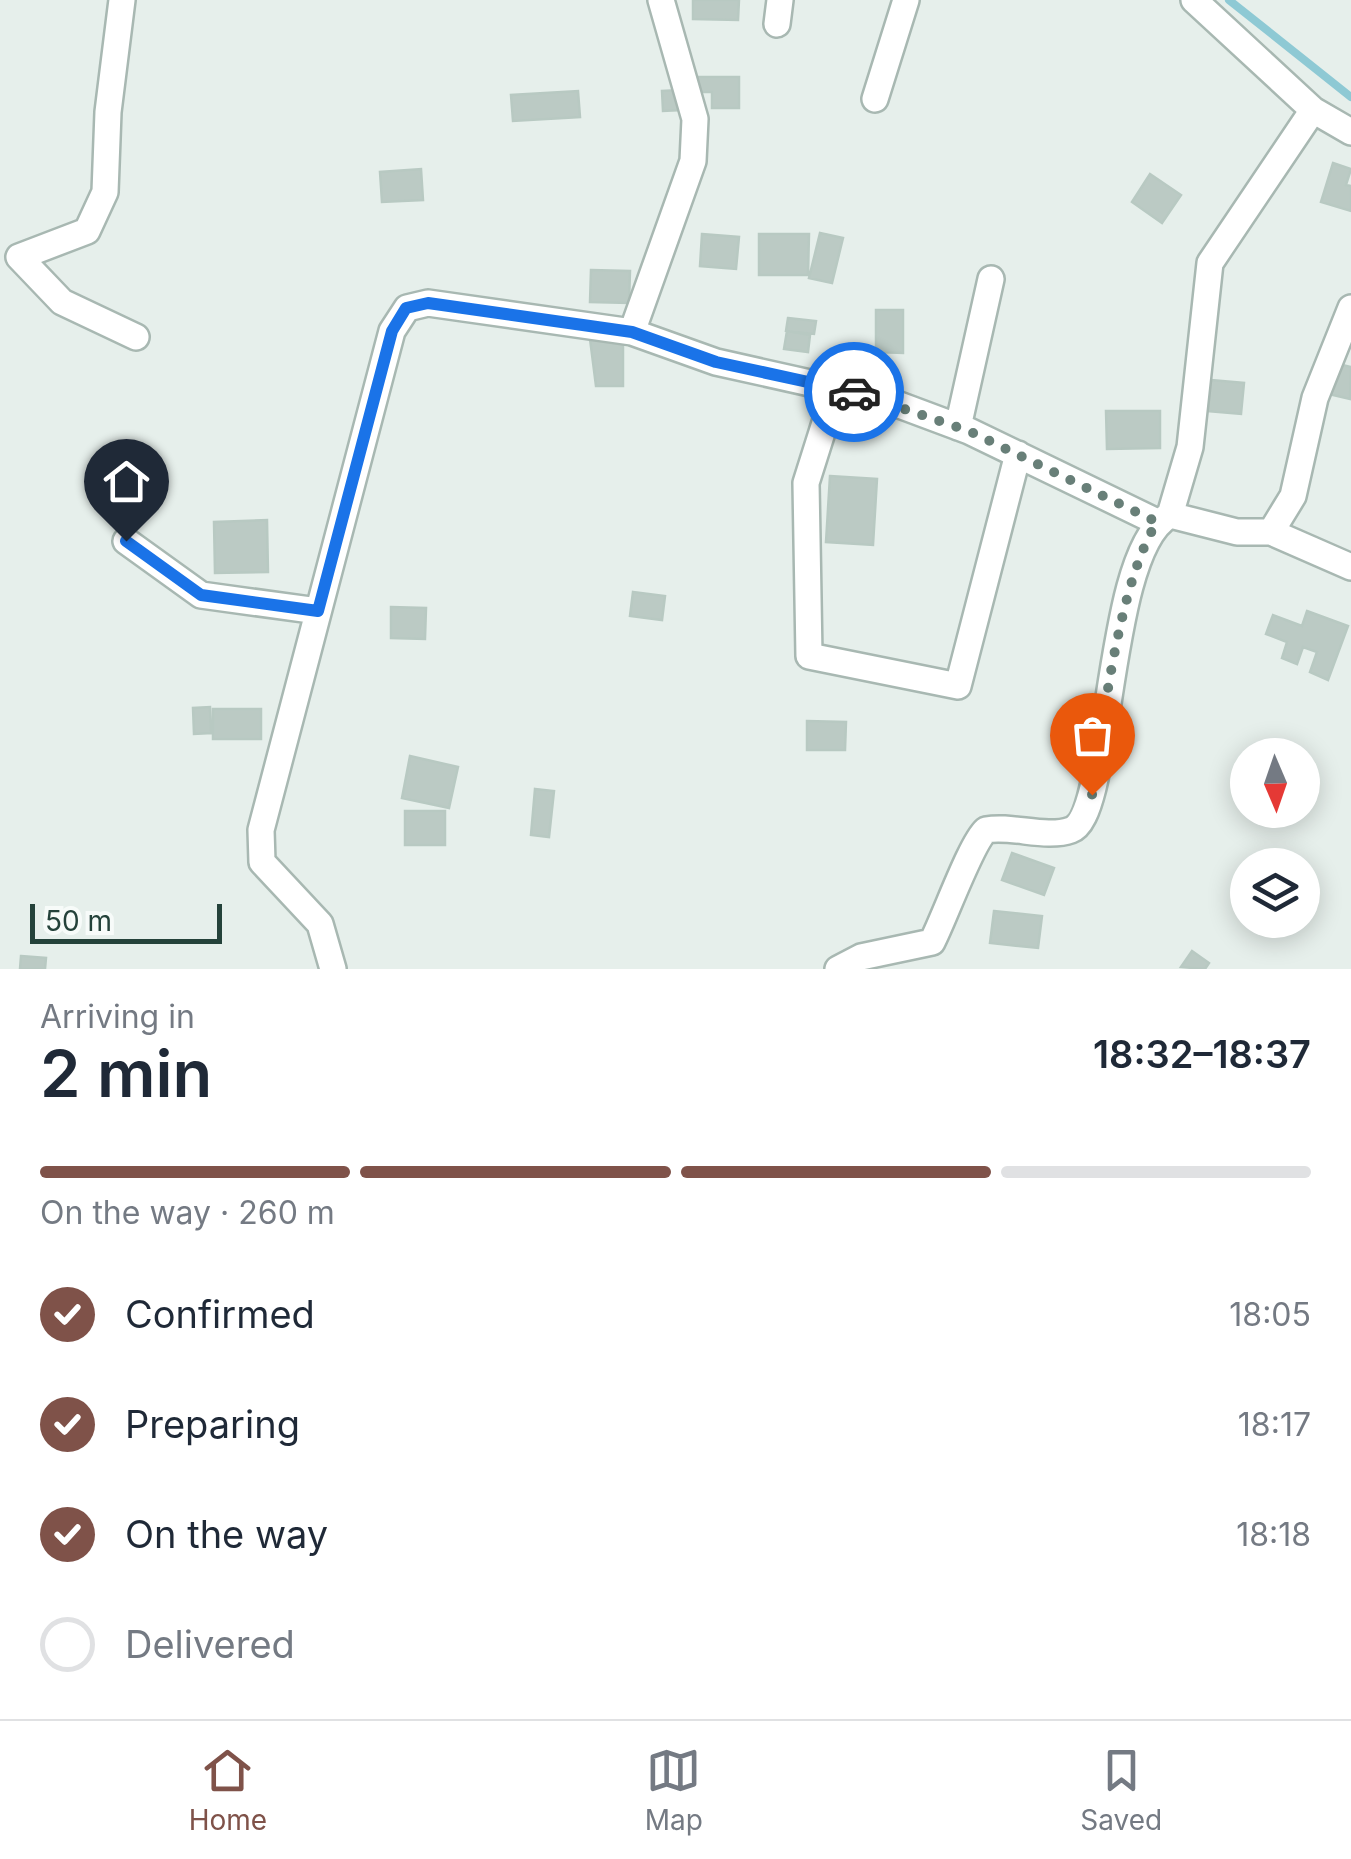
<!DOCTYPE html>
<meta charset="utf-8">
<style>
body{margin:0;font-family:Inter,sans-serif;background:#f6f6f7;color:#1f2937;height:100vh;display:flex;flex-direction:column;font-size:38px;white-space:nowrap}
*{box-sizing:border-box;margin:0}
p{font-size:32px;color:#747a83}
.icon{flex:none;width:55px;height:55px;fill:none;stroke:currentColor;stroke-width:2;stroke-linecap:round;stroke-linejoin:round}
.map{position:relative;height:969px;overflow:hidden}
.panel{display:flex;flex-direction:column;background:#fff;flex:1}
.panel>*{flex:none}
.needle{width:65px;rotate:178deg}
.buttons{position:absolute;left:1230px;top:738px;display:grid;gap:20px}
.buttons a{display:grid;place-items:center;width:90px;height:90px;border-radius:50%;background:#fff;box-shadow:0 5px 25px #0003;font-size:50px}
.scale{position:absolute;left:30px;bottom:25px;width:192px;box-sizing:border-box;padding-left:10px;border:5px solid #24423a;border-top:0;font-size:28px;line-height:35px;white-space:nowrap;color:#24423a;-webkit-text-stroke:8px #f7fbf9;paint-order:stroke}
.pin{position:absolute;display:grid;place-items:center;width:85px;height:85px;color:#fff;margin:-102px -42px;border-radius:50% 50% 50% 0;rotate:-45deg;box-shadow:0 0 10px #0007}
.pin .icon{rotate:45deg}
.courier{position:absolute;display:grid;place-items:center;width:100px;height:100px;margin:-50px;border:8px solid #1a73e8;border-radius:50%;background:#fff;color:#222;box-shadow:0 2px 12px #0007}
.summary em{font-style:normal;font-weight:600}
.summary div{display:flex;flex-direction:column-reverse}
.summary{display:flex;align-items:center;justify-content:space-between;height:170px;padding:0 40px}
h1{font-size:65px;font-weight:600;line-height:75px}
.bar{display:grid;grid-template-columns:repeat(4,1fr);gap:15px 10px;align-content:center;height:120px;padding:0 40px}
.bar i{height:12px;border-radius:8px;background:#e0e1e3}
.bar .current{background:#7f5249}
.bar p{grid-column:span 4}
ol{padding:0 40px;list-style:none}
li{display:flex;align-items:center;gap:30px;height:110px}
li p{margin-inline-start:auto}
li .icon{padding:10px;border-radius:50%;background:#7f5249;color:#fff;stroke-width:4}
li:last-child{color:#747a83}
li i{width:55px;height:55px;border:5px solid #e0e1e3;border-radius:50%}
.tabs{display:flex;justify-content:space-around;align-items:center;height:140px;border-top:2px solid #e0e1e3;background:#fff;font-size:28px;color:#747a83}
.tabs a{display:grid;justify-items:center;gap:5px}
.tabs .current{color:#7f5249}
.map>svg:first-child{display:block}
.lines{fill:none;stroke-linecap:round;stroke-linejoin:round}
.stream{stroke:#8ec9d4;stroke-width:8}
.building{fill:#bbcac4;stroke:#b8c9c2;stroke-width:2.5}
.street-casing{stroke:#a8b8b2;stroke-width:30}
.street{stroke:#fff;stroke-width:25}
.done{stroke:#687f78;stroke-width:10;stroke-dasharray:0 18}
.route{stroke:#1a73e8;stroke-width:12}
</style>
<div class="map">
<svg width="1351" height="969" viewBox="0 0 1351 969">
<rect width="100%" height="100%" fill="#e6efeb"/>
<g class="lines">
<path class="stream" d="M1229,0l122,97"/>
</g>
<path class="building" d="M693,0h46l-1,20 -45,-1z
M694,77h45v31h-27v-16h-18z
M680,90l2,20 -19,1 -1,-20z
M578,91l2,26 -67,4 -2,-26z
M1333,163l18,6 -5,16 5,1v25l-30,-9z
M421,169l2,31 -41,2 -2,-30z
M1150,174l31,21 -19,28 -30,-21z
M820,233l23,5 -11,45 -23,-5z
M702,234l37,3 -3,32 -36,-3z
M759,234h50l-1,41h-49z
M591,270l39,1 -1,32 -39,-1z
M876,310h27v43l-27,-1z
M788,318l28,3 -2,13 -28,-3z
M787,331l23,4 -2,17 -24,-3z
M590,339h33v47h-27z
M1338,364l13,3 -1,32 -21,-5z
M1211,380l33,3 -3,31 -33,-3z
M1106,411h54v37l-53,1z
M830,476l47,3 -4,66 -47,-3z
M267,520l1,52 -53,1 -1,-51z
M633,592l32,4 -3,24 -32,-4z
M391,607l35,1 -1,31 -34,-1z
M1307,611l41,15 -20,54 -18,-8 7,-20 -14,-5 -6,17 -15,-6 5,-16 -21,-8 7,-19 29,11z
M210,707l1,26 -17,1 -1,-26z
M213,709h48v30h-48z
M807,721l39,1 -1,28h-38z
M410,756l48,11 -9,41 -47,-10z
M535,789l19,2 -5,46 -18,-2z
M405,811h40v34h-40z
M1012,853l42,15 -10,27 -42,-15z
M994,911l48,5 -4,32 -48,-5z
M1192,951l17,12 -4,6 -24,-2z
M21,956l25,2 -1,11h-25z"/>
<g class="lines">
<defs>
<path id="street" d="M122,0l-14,112 -3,80 -18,39 -68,26 43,45 74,35
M1194,0l119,110 38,22
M777,24l3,-24
M875,99l31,-99
M632,332l61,-171 2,-42 -34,-119
M836,388l-30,95 3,173 149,30 60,-232
M958,427l33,-148
M1170,515l20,-68 20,-184 103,-153
M1271,532l80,35
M126,541l75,54 117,16
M333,969l-13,-45 -58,-62 -1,-32 131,-499 15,-23 21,-5 204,29 84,30 170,38 83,31 188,91
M838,969l23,-12 71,-15c13,-25 39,-99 54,-112 26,-5 60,9 85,0 42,-15 33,-279 99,-315l67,17h34l22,-36 22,-98 36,-90"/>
</defs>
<use href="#street" class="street-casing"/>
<use href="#street" class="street"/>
</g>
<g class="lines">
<path class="done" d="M854,392l115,39 188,91c-38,61 -54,199 -65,273"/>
<path class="route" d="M126,541l75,54 117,16 74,-280 14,-23 22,-5 204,29 84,30 138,30"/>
</g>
</svg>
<div class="buttons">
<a><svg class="needle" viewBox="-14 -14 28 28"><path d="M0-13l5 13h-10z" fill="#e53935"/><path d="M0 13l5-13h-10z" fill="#747a83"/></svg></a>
<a><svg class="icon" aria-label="layers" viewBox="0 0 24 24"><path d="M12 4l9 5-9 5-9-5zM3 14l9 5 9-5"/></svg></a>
</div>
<div class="scale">50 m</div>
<div class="pin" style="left:1092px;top:795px;background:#ea580c"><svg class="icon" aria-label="bag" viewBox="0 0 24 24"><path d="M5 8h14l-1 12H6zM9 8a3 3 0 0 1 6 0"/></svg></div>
<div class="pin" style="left:126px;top:541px;background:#1f2937"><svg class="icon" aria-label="home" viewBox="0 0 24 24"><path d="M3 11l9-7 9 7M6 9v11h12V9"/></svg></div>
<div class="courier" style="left:854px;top:392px"><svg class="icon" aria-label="car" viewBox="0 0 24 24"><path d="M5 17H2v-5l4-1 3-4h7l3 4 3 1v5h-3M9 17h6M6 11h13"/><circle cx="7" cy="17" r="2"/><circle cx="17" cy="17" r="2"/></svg></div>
</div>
<section class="panel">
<div class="summary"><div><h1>2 min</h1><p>Arriving in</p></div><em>18:32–18:37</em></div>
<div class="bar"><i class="current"></i><i class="current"></i><i class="current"></i><i></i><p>On the way · 260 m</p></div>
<ol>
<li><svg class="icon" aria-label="check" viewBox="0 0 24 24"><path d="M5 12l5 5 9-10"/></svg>Confirmed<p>18:05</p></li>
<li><svg class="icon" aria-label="check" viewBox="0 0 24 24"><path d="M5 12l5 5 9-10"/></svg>Preparing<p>18:17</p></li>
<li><svg class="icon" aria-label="check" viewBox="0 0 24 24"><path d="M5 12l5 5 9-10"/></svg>On the way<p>18:18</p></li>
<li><i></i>Delivered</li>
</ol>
</section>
<nav class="tabs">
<a class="current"><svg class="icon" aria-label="home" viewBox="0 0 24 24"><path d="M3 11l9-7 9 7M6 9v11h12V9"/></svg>Home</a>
<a><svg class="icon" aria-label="map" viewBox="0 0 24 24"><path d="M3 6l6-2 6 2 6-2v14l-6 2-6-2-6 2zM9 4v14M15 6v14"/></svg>Map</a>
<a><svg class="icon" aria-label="saved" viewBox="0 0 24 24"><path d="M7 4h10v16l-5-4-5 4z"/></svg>Saved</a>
</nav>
